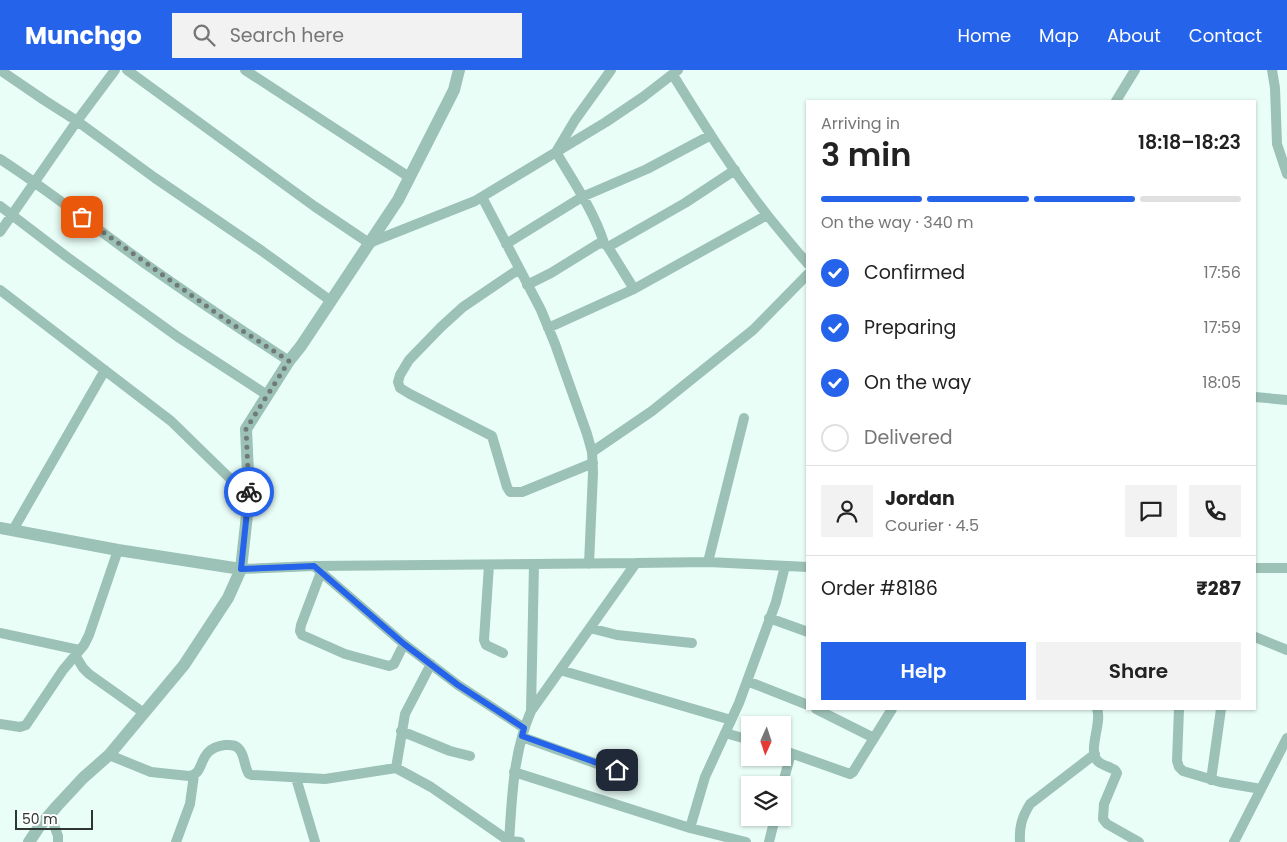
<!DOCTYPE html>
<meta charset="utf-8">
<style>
body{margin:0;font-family:Poppins,sans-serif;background:#f2f2f2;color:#222;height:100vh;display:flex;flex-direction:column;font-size:19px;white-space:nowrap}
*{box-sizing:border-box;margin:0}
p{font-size:16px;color:#767676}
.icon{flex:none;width:28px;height:28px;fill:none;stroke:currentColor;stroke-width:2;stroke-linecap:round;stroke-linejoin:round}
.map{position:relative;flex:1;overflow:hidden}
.panel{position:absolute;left:806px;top:30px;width:450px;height:610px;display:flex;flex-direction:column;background:#fff;border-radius:0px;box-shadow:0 1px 4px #0004}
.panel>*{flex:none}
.needle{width:32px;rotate:183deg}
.buttons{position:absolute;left:741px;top:646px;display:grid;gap:10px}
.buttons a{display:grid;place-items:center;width:50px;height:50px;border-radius:0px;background:#fff;box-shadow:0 1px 4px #0004;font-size:25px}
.scale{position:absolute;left:15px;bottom:12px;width:78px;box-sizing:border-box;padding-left:5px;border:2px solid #2e3533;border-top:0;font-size:14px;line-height:18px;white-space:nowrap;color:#2e3533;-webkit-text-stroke:4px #fff;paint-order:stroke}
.pin{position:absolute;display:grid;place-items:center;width:42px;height:42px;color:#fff;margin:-21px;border-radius:10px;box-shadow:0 2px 8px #0006}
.courier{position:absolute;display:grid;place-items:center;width:50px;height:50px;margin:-25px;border:4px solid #2563eb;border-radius:50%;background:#fff;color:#222;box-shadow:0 1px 6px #0007}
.overview em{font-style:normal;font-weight:600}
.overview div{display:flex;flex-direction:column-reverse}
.overview{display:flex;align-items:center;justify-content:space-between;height:85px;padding:0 15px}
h1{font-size:32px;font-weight:600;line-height:38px}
.bar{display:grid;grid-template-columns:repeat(4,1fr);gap:8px 5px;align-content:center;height:60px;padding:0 15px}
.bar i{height:6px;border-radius:4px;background:#e0e0e0}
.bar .on{background:#2563eb}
.bar p{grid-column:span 4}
.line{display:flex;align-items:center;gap:12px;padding:0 15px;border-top:1px solid #e0e0e0}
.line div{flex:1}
.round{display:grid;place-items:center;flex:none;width:52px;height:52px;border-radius:0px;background:#f2f2f2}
ol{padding:0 15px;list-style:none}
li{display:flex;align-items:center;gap:15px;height:55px}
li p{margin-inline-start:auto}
li .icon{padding:5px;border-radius:50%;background:#2563eb;color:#fff;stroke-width:4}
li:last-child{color:#767676}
li i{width:28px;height:28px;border:2px solid #e0e0e0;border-radius:50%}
.button{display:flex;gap:10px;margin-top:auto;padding:10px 15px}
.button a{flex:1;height:58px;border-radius:0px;background:#2563eb;color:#fff;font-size:20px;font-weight:600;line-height:58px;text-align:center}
.button a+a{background:#f2f2f2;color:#222}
header{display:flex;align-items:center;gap:30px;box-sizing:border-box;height:70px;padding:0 25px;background:#2563eb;color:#fff}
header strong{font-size:24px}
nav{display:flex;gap:28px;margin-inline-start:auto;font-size:18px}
.search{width:350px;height:45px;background:#f2f2f2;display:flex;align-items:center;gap:12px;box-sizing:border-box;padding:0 18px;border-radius:0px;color:#767676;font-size:19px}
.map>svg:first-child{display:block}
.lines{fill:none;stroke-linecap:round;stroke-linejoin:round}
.minor{stroke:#9cc1b7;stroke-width:10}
.tertiary{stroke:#9cc1b7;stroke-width:12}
.done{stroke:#707b78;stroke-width:5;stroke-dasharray:0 9}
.route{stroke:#2563eb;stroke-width:6}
</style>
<header>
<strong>Munchgo</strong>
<div class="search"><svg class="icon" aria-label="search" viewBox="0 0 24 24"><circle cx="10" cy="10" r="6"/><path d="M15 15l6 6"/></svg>Search here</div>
<nav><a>Home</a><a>Map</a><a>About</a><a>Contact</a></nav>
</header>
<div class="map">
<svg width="1287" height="772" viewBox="0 0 1287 772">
<rect width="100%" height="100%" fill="#eafef8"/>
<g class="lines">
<path class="minor" d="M0,0l44,30 33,21 78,57 107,73 69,50
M127,0l187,136 55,37 106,-42 131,-79 37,-25 35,-27
M245,0l164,107
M1272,0l3,18 2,56 10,30
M673,5c30,48 60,97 95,141 13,16 26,32 40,48
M1116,31l19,-31
M0,89c51,33 98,71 147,106 47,33 94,65 142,96
M482,127l59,113 14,34 32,90 5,18 1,21 -4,91
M0,136l67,51 111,80 89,58
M0,162l77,-111 38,-51
M604,173c-10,-32 -31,-62 -48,-91l19,-32 36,-50
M506,174l76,-47 65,-28 64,-34
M608,177l77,-44 50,-33
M519,199l-56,38 -22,20 -32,33 -9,15 -2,7 2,6 10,6 82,42 15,51 3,5h12l71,-29
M527,215l24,-12 47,-29 6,-1 4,4 26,42
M0,220l171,131 78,76
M548,258l86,-39 133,-74
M1255,327l32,3
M592,382l60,-41 101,-81 55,-56
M13,460l92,-160
M708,492l36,-144
M489,495l-5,75 2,5 17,8
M314,496l90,78 54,41 66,43
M1255,498h32
M241,499l73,-3 322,-3 72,-1 100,5
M321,502l-20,53 -1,6 2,4 43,19 44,12 5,-2 10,-20
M769,548l39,14
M590,558l27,7 75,8
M0,563l79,17
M1255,567l32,13
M75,585l8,13 6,6 55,39
M560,600l171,50
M747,611l61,24
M816,639l58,29
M1097,639c6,14 -12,45 3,54 5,3 10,4 15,7l2,3 -13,31 -1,15 4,5 32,18
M1179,639l-2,52 2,6 4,4 37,11 41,7
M531,641l3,-147
M0,654l20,3 6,-2 37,-55 21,-25 5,-10 29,-85
M401,661l49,20 20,5
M725,663l25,7
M522,667l95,34
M782,680l68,24 3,-2 39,-63
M109,685l42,17 38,4c18,-2 6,-27 36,-31 5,0 10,-1 14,4 6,6 5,18 10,25l3,1 73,4 71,-11 35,19 78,54 11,1
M396,698l9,-54 26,-50
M514,702l176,56 56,14
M296,708l19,64
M1211,710l10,-71
M782,717l9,-34
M50,744l8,22v6
M690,758l15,-51 34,-74 37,-101 9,-36
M176,772l14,-38 4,-29
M509,772c3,-45 4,-89 22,-131l105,-148
M769,772l6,-24
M1020,772c-1,-15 2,-25 10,-38l65,-50
M1234,772l53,-104"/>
<path class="tertiary" d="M0,458l118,22 123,19
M29,772l10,-15 18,-21 26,-28 26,-23 75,-90 44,-67 13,-29 8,-72 -3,-68 43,-68 12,-15 97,-146 56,-110 5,-20"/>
</g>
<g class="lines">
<path class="done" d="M82,147l141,101 66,43 -43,68 3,63"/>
<path class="route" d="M249,422l-8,77 73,-3 90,78 54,41 66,43 -2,8 95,34"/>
</g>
</svg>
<div class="buttons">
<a><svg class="needle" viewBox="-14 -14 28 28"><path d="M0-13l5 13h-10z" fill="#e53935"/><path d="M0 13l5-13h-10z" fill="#767676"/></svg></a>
<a><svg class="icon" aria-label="layers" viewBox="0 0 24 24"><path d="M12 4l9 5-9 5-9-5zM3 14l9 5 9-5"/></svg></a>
</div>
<div class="scale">50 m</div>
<div class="pin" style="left:82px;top:147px;background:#ea580c"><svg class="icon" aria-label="bag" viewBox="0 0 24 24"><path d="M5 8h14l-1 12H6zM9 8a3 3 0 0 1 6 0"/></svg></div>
<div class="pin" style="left:617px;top:700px;background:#1f2937"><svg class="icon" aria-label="home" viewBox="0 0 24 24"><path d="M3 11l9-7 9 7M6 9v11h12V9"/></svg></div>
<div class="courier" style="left:249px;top:422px"><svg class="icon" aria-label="bike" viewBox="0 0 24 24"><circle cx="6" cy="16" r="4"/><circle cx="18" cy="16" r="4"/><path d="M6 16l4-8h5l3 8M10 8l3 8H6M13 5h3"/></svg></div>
<section class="panel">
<div class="overview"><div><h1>3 min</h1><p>Arriving in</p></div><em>18:18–18:23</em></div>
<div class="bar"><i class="on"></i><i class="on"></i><i class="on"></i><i></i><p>On the way · 340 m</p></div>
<ol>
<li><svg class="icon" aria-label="check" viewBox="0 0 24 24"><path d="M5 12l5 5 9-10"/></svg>Confirmed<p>17:56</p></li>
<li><svg class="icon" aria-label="check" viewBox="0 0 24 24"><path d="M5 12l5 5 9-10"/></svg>Preparing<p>17:59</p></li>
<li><svg class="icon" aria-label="check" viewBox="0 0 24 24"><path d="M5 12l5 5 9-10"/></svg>On the way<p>18:05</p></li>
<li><i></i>Delivered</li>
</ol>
<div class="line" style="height:90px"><a class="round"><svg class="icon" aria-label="person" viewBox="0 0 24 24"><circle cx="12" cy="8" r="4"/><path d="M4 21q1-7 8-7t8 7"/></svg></a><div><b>Jordan</b><p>Courier · 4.5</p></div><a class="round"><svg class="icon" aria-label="chat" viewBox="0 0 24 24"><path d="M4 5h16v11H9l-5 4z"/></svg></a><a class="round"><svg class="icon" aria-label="phone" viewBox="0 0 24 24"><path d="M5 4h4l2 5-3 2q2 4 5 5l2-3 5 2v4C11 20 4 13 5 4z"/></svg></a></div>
<div class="line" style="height:65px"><div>Order #8186</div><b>₹287</b></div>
<div class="button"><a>Help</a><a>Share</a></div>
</section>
</div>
